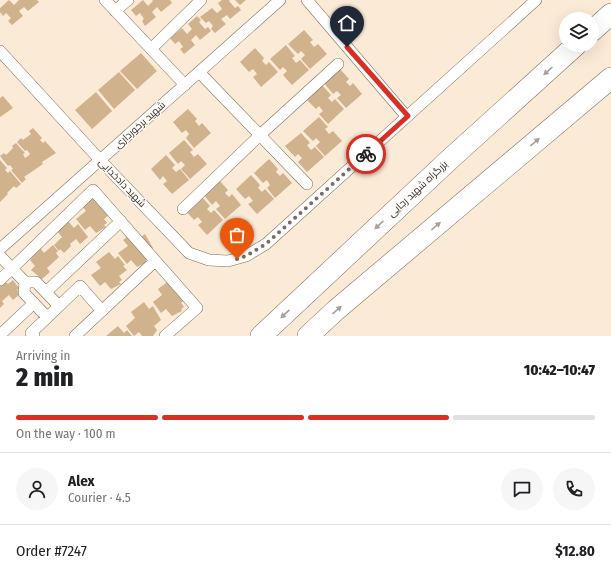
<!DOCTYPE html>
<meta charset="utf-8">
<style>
body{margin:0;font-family:"Fira Sans Condensed",Cairo,sans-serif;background:#f6f6f6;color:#202124;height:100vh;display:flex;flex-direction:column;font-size:15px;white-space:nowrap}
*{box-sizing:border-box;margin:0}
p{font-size:13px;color:#757577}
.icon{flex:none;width:22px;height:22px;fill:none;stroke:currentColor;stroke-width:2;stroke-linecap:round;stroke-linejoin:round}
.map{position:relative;height:336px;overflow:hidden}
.details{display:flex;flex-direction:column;background:#fff;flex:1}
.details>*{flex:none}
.controls{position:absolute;left:559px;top:12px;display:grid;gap:8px}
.controls a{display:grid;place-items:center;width:40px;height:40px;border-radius:50%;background:#fff;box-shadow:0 4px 16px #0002;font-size:20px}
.pin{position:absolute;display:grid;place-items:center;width:34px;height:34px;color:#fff;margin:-41px -17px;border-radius:50% 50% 50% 0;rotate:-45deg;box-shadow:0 0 4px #0007}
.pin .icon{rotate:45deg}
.courier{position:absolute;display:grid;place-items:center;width:40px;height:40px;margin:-20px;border:3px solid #d93025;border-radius:50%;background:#fff;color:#222;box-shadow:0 1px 5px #0007}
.head em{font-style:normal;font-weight:800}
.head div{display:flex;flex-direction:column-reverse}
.head{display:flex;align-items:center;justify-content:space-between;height:68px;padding:0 16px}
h1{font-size:26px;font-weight:800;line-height:30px}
.bar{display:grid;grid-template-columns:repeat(4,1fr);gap:6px 4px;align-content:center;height:48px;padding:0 16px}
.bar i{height:5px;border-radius:3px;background:#e0e0e0}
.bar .current{background:#d93025}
.bar p{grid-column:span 4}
.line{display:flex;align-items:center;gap:10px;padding:0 16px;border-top:1px solid #e0e0e0}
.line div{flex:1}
.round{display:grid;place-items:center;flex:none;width:42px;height:42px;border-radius:21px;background:#f6f6f6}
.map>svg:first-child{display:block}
.building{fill:#d0b28d}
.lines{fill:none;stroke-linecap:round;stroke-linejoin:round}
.street-casing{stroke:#7b6c5a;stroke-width:12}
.highway-casing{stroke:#7b6c5a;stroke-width:22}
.street{stroke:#fff;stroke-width:11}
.highway{stroke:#fff;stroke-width:21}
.oneway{fill:#a3a09d}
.done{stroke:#796e63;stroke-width:4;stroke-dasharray:0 7.2}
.route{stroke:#d93025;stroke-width:5}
.labels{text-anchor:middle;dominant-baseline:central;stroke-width:3;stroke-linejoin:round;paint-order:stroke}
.street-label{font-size:10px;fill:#332c25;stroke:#fdf9f5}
</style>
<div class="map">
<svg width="611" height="336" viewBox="0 0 611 336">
<rect width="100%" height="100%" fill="#fbead6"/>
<path class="building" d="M9,0l5,5 5,-5h18l2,2 -11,9 -4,-4 -5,4 4,5 -11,9 -4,-4 3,-3 -5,-5 -3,3 -3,-4v-4z
M143,0l5,6 5,-5 -1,-1h18l2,3 -11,9 -4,-5 -5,5 4,5 -11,9 -3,-5 2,-2 -4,-6 -4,3 -5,-6z
M222,0h8l-1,1 6,7 3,-2 3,4 -11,9 -3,-4 -6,4 5,5 -11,9 -4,-4 2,-3 -4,-5 -3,2 -6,-6 12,-9 5,5 5,-4 -4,-6z
M235,0h11l-6,5z
M197,16l4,4 -2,2 6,7 3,-2 3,4 -11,9 -4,-5 -5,5 4,5 -11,9 -4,-5 3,-2 -4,-6 -4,3 -5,-6 12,-10 5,6 5,-5 -4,-5z
M304,30l9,10 -3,2 4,5 4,-3 9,10 -17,15 -9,-10 4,-4 -4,-4 -3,3 -10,-10z
M286,45l9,11 -3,2 4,5 4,-3 9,10 -17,15 -9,-10 4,-4 -4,-4 -3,3 -10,-11z
M255,48l9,10 -2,3 4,4 3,-3 9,10 -17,15 -8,-10 4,-3 -4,-5 -4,3 -9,-10z
M141,53l16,18 -20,18 -17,-18z
M340,69l9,10 -3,3 4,4 3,-3 9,11 -16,14 -9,-10 4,-3 -4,-4 -4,3 -9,-11z
M119,72l16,18 -21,19 -16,-19z
M322,85l9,10 -3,3 4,4 3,-3 9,10 -16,15 -9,-10 4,-3 -4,-5 -3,3 -10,-10z
M96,92l16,19 -20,18 -17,-19z
M3,96l10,12 -13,9v-19z
M188,109l9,10 -2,2 4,5 3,-3 9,10 -17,15 -8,-10 3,-4 -3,-4 -4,3 -9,-11z
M319,117l9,10 -3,2 4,5 4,-3 9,10 -17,15 -9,-10 4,-4 -4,-4 -3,3 -10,-10z
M33,128l9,10 -2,2 3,3 2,-2 11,12 -14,9 1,2 -19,13 2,2 -4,4 -11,-13 2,-1 -3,-4 -2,1 -8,-10 4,-3 2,2 7,-7 -1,-2 4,-3 9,10 -2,1 2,4 3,-2 9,10 -9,-10 2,-2 -3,-4 -2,1 -8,-9 4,-4 2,2 8,-6 -2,-3z
M301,133l9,10 -3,2 4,5 4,-3 9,10 -17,15 -9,-10 4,-4 -4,-4 -3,3 -10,-11z
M184,140l9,10 -3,2 4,5 4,-3 9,10 -17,15 -9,-10 4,-4 -4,-4 -3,3 -9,-11z
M166,155l9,10 -3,3 4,4 4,-3 9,11 -17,14 -9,-10 4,-3 -4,-5 -3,4 -9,-11z
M269,159l9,10 -2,3 4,4 3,-3 9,10 -17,15 -8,-10 3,-3 -3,-5 -4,3 -9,-10z
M0,160l7,8 -2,2 3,3 2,-2 11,13 -5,4 -2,-2 -7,7 1,1 -8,8z
M251,175l9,10 -2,3 4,4 3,-3 9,10 -17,15 -9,-10 5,-3 -4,-5 -4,3 -9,-10z
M219,180l9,10 -3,3 4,4 3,-3 9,11 -16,14 -9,-10 4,-3 -4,-5 -4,4 -9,-11z
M94,195l17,18 -7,6 3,4 -3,2 2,2 -10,6 -6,-7 -5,4 -9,-11 10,-8 -5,-6z
M201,196l9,10 -3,3 4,4 3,-3 9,10 -16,15 -9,-10 4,-3 -4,-5 -4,3 -9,-10z
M68,221l6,7 4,-4 10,13 -8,7 -4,-5 -6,5 1,2 -7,7 -4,-4 -1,2 -5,-6 8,-8 -5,-6z
M136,230l5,7 4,-3 8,14 -7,6 3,4 -3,2 1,2 -10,5 -6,-7 -4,4 -9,-11 10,-7 -5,-6z
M53,245l5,6 -2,2 3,4 -12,11 3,4 -8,7 -11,-9 4,-4 -5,-6 10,-12 4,5z
M109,252l6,7 3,-3 7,9 -2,1 4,4 -8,6 3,4 -3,2 2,2 -10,5 -6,-7 -5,4 -9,-11 10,-7 -5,-6z
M2,278l6,6 5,-4 6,8 -2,2 4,3 -8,7 -4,-5 -7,6 2,3 -4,4v-28z
M171,279l17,18 -7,6 3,4 -3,2 1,2 -10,5 -6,-7 -5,4 -8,-11 9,-7 -4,-6z
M144,302l5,7 4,-3 8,14 -7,6 3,4 -4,6h-11l-3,-4 -5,4 -8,-10 9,-8 -4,-6z
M118,326l6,7 3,-3 5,6h-26z"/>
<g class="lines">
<defs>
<path id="street" d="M105,0l80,85
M307,0l100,117
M115,11l13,-11
M151,49l50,-49
M0,51l100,109 89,93 20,7 19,1 18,-5 20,-12 270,-244
M199,72l108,112
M183,209l77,-74 78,-71
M0,249l280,-249
M0,256l25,26h11l23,24
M0,280l93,-90 104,118 -32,28
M25,282l-1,11 23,24
M46,292l75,-71
M0,335l34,-32
M34,336l-3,-3 49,-47 22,25
M75,336l80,-75"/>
<path id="highway" d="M592,31l19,-17
M261,336l188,-176 127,-115
M308,336l28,-26 275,-232"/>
</defs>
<use href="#street" class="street-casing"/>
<use href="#highway" class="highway-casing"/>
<use href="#street" class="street"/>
<use href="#highway" class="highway"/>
</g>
<defs><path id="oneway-solid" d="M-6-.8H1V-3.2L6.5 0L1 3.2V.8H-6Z"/></defs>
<g class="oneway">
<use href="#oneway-solid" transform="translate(548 71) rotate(138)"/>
<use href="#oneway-solid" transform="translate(535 142) rotate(-40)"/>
<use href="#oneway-solid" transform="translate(379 225) rotate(137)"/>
<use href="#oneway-solid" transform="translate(436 226) rotate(-40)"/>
<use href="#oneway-solid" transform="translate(337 310) rotate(-41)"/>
<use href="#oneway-solid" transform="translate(285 314) rotate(137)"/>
</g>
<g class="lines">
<path class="done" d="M237,259l9,-3 20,-12 100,-90"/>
<path class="route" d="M347,47l61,69 -42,38"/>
</g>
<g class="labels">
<g class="street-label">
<text transform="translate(140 125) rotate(-42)">شهید برخورداری</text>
<text transform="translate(122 183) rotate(46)">شهید دادخدایی</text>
<text transform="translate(418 189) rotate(-43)">بزرگراه شهید رجایی</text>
</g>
</g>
</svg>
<div class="controls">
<a><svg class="icon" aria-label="layers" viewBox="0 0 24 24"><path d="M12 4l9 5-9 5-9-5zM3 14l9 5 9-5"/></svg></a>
</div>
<div class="pin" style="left:237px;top:259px;background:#ea580c"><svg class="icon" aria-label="bag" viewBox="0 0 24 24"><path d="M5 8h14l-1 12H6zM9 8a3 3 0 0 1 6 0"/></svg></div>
<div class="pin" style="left:347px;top:47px;background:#1f2937"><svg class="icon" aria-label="home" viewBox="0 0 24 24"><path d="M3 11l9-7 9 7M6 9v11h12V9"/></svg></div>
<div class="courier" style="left:366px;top:154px"><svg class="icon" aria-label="bike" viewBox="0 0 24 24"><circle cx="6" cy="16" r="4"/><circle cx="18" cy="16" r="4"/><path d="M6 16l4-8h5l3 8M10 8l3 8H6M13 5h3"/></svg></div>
</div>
<section class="details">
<div class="head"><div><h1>2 min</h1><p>Arriving in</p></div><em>10:42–10:47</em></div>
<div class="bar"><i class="current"></i><i class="current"></i><i class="current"></i><i></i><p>On the way · 100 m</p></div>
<div class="line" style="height:72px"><a class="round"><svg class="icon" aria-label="person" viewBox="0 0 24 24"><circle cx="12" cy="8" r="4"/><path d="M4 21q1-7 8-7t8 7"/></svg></a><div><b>Alex</b><p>Courier · 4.5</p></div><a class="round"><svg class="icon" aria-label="chat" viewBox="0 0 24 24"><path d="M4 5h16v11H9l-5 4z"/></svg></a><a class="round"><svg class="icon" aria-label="phone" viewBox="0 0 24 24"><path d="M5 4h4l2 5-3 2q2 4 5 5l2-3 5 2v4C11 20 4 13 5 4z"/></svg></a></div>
<div class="line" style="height:52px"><div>Order #7247</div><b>$12.80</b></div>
</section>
